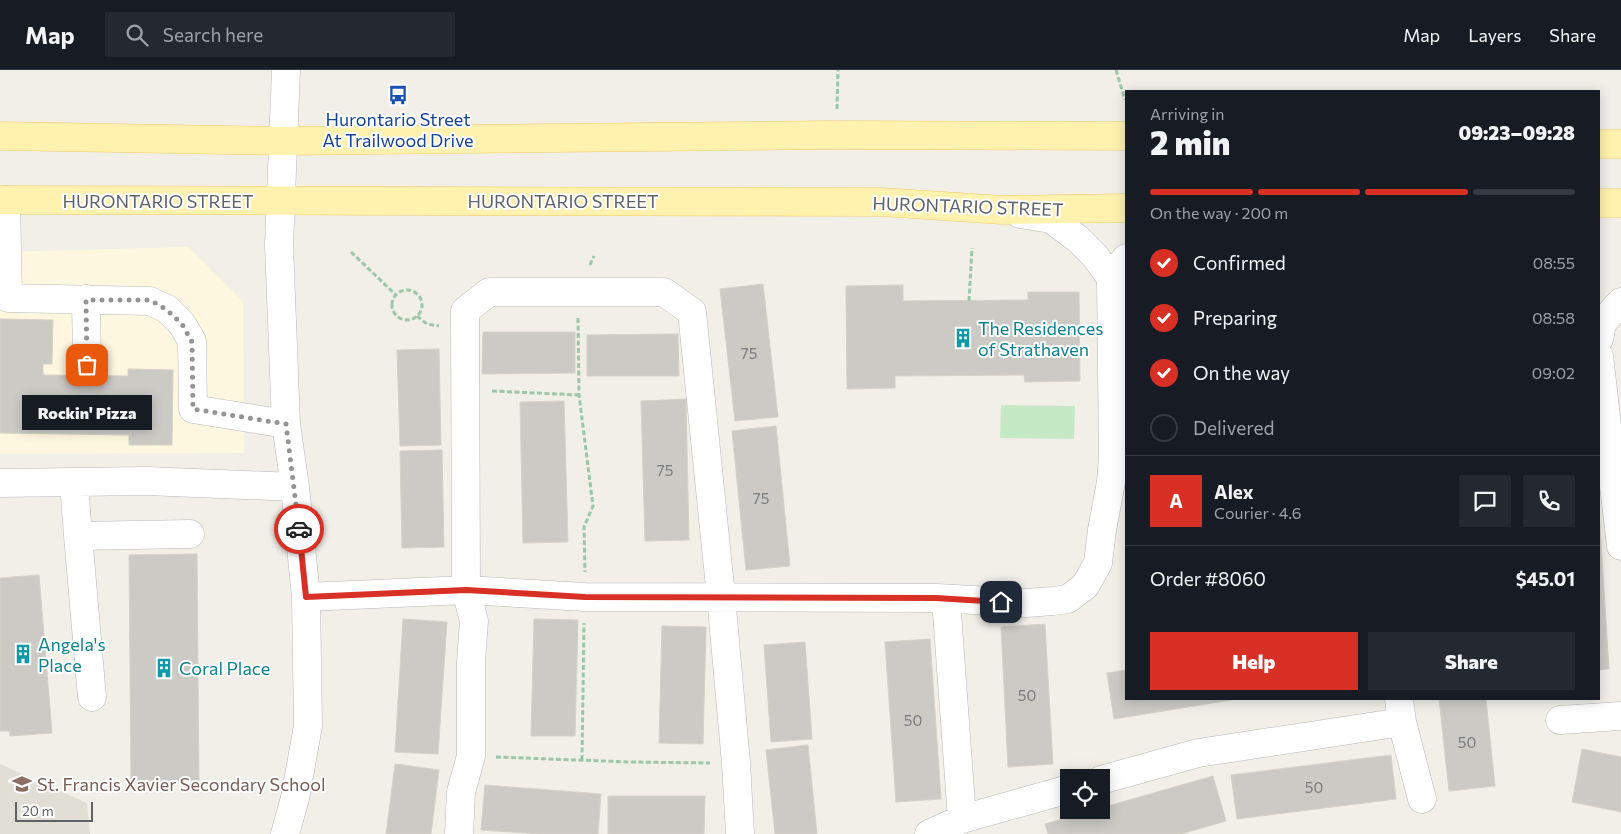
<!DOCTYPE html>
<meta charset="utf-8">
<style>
body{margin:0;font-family:Commissioner,sans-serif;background:#242831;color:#f1f3f6;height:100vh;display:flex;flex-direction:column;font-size:19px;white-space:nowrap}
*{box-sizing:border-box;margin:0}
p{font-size:16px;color:#9ea1a6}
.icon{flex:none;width:28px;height:28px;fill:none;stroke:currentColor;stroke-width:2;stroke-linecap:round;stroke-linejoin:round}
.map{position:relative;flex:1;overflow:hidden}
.sheet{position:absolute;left:1125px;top:20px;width:475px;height:610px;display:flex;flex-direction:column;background:#171b24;border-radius:0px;box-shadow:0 2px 12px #0003}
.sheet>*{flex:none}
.tools{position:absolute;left:1060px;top:699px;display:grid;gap:10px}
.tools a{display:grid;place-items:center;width:50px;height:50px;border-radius:0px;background:#171b24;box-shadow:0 2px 12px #0003;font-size:25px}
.scale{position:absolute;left:15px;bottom:12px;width:78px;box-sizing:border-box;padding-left:5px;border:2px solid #5f6368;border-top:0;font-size:14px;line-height:18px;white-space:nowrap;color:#5f6368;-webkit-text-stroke:4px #fff;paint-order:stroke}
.pin{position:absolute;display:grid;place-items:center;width:42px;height:42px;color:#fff;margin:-21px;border-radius:10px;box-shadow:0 2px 8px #0006}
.courier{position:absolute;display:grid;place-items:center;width:50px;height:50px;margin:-25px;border:4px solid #d93025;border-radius:50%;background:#fff;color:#222;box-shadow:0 1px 6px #0007}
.bubble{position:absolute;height:35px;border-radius:0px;background:#171b24;box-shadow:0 2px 12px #0003;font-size:16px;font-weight:800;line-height:35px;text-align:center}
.overview em{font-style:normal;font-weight:800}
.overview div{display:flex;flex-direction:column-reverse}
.overview{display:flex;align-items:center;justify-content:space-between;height:85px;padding:0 25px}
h1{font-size:32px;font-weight:800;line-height:38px}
.bar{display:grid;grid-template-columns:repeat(4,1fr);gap:8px 5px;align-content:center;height:60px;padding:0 25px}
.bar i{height:6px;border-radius:4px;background:#363941}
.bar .active{background:#d93025}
.bar p{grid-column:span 4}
.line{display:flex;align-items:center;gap:12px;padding:0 25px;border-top:1px solid #363941}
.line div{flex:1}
.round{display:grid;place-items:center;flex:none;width:52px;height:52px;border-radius:0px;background:#242831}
ol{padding:0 25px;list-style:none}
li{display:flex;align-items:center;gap:15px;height:55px}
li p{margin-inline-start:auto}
li .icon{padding:5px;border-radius:50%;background:#d93025;color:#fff;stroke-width:4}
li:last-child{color:#9ea1a6}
li i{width:28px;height:28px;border:2px solid #363941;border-radius:50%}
.button{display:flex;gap:10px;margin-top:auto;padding:10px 25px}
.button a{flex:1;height:58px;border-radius:0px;background:#d93025;color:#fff;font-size:20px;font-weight:800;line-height:58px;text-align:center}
.button a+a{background:#242831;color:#f1f3f6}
header{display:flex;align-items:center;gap:30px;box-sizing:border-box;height:70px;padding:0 25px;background:#171b24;border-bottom:1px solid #363941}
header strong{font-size:24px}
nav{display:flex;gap:28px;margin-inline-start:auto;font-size:18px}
.search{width:350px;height:45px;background:#242831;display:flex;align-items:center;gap:12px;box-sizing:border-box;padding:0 18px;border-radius:0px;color:#9ea1a6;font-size:19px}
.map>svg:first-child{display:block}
.commercial{fill:#fef7e0}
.education{fill:#e1ded6}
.green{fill:#c5e8c5}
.building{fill:#cccac5;stroke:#d6d1c6}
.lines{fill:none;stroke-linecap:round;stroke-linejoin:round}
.minor-casing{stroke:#b5b8bc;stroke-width:29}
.major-casing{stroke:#f2c960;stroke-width:29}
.path{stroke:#9cc7a9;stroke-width:3;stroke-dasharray:5 2.5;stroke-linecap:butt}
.minor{stroke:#fff;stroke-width:28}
.major{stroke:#fff2af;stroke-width:28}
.done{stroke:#929495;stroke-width:5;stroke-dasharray:0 9}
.route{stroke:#d93025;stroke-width:6}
.labels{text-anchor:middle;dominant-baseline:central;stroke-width:4;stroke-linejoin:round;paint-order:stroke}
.number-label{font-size:15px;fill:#7a7d7f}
.transit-label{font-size:18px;fill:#164399;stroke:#fff}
.street-label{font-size:18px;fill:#5f6368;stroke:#fff}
.culture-label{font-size:18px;fill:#0d838f;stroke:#fff;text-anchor:start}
.education-label{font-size:18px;fill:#785e54;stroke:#fff;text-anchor:start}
</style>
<header>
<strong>Map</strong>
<div class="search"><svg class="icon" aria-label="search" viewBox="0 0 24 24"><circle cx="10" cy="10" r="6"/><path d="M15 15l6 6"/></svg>Search here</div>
<nav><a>Map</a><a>Layers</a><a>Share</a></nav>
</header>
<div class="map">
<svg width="1621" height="764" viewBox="0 0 1621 764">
<rect width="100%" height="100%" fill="#f1efe8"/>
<path class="commercial" d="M188,177l55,54 1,152 -244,1v-202z"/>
<path class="education" d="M0,694l87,39 3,31h-90z"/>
<path class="green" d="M1001,335l74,1 -1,33 -74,-1z"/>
<path class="building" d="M763,214l15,133 -43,4 -15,-132z
M903,215v16l125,-1v-8h51l1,89 -55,1 -1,-7 -129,1v12l-48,1 -1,-103z
M0,249l53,1 -1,44h-9v11l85,1v-7l45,1 -1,75h-43v-10l-129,-2z
M483,262h92v41l-93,1z
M678,264l1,42h-92v-41z
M439,279l2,96 -41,1 -3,-96z
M686,329l3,141 -44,1 -4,-140z
M564,331l4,141 -45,1 -3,-141z
M776,356l14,140 -44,4 -14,-139z
M442,380l2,97 -42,1 -2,-97z
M1599,441l10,158 -10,1z
M197,484l2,227 -68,1 -2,-227z
M39,505l13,158 -42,3v-5h-10v-153z
M403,549l44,3 -9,132 -43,-2z
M534,549l44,1 -3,116h-44z
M1045,554l8,140 -45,3 -7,-140z
M662,556l44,1 -3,117 -44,-1z
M930,569l11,160 -45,3 -11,-160z
M805,572l7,97 -41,3 -7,-97z
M1126,600v29h111l-123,20 -7,-46z
M1439,629h47l9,87 -46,5z
M808,675l9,89h-42l-9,-84z
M1582,679l39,8v55l-49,-10z
M1391,685l5,44 -159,20 -6,-44z
M395,694l44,6 -8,64h-45z
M1213,706l13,45 -45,13h-133l-3,-10 49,-14h7v-2z
M485,715l116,9 -3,40h-57l-60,-4z
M608,726h97l-1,38h-96z"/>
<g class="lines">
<defs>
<path id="minor" d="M6,130l2,98 142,3 17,8 15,15 10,17 1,68 93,15
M1020,144l31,5 27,20 17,17 16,22
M86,229l1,66
M1599,269l3,-16 19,-21
M1599,286l22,190
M0,413l147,-2 148,6
M74,413l4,53 112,-2
M78,466l14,161
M306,527l160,-7 119,7 352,1 89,5 27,-2 15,-2 17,-13 13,-23 4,-33 9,-48 2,-25 -2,-179 15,-20
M946,529l16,220
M1399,629l3,23 20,77
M1560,650l61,-4
M1101,710l97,-27 204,-31
M285,764l10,-36 13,-72 -2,-129 -11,-110 -9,-63 -7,-179 7,-175
M459,764l2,-42 10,-36v-94l3,-41 -8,-31 -1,-279 24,-19h175l28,20 29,285 15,166 4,71
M929,764l33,-15 107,-30"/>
<path id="major" d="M0,66l284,5 550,-6 292,1
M1599,74h22
M0,130l881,2 122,8 123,-2
M1599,133h22"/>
</defs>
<use href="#minor" class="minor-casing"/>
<use href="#major" class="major-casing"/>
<path class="path" d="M1116,0l9,30
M837,39l1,-39
M351,182l45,43
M590,195l4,-9
M392 235a15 15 0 1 1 30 0a15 15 0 1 1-30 0Z
M969,231l3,-53
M417,246l10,8 12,2
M578,248l1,77 14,111 -9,21 1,45
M492,321l87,4
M496,687l135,5 79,1
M582,690l2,-137"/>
<use href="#minor" class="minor"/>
<use href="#major" class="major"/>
</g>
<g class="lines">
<path class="done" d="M87,295l-1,-65h64l17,10 15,14 10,18 1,67 93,15 13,105"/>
<path class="route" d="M299,459l7,68 160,-7 119,7 351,1 65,4"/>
</g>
<defs>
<symbol id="bus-bare" viewBox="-9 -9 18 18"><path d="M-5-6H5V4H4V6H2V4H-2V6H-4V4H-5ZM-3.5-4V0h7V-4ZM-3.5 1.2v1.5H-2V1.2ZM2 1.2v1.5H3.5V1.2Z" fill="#1a4fb4" stroke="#fff" stroke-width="2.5" paint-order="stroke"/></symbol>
<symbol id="building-bare" viewBox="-9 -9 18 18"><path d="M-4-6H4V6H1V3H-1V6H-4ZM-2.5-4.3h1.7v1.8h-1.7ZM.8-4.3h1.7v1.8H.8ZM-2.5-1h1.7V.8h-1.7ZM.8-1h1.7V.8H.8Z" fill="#0f9aa8" stroke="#fff" stroke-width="2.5" paint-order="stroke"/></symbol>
<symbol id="school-bare" viewBox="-9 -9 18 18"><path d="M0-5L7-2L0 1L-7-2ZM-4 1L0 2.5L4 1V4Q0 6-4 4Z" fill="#8d6e63" stroke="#fff" stroke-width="2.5" paint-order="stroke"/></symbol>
</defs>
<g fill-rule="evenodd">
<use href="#bus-bare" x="384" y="11" width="28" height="28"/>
<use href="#building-bare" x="949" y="254" width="28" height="28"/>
<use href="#building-bare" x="9" y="570" width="28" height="28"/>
<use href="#building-bare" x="150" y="584" width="28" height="28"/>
<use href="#school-bare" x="8" y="700" width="28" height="28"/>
</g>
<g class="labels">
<g class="number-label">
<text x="749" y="283">75</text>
<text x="665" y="400">75</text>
<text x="761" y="428">75</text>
<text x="1027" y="625">50</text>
<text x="913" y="650">50</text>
<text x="1467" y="672">50</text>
<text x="1314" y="717">50</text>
</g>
<g class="transit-label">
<text x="398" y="49">Hurontario Street<tspan x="398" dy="21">At Trailwood Drive</tspan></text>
</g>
<g class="street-label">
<text x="158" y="131">HURONTARIO STREET</text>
<text x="563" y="131">HURONTARIO STREET</text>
<text transform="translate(968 136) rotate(2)">HURONTARIO STREET</text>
</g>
<g class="culture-label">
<text x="978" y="258">The Residences<tspan x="978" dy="21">of Strathaven</tspan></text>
<text x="38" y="574">Angela's<tspan x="38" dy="21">Place</tspan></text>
<text x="179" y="598">Coral Place</text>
</g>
<g class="education-label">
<text x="37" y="714">St. Francis Xavier Secondary School</text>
</g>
</g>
</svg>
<div class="tools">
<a><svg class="icon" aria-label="locate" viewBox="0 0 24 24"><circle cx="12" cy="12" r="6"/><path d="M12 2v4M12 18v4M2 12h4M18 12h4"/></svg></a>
</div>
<div class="scale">20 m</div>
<div class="pin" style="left:87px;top:295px;background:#ea580c"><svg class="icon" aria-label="bag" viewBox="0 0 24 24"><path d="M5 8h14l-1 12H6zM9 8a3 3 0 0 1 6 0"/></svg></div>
<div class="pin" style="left:1001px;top:532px;background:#1f2937"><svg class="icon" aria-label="home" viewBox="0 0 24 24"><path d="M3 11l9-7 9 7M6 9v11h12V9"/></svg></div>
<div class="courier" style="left:299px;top:459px"><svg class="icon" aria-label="car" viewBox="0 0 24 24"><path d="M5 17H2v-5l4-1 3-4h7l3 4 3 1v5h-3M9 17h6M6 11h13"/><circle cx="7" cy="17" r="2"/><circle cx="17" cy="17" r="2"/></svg></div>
<div class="bubble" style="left:22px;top:325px;width:130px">Rockin' Pizza</div>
<section class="sheet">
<div class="overview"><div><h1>2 min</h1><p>Arriving in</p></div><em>09:23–09:28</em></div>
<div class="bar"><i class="active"></i><i class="active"></i><i class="active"></i><i></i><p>On the way · 200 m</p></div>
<ol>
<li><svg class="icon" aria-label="check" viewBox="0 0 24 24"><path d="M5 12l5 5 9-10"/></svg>Confirmed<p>08:55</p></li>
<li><svg class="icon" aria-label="check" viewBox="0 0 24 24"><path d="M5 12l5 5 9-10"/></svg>Preparing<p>08:58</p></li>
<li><svg class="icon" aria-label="check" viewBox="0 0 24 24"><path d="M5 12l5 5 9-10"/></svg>On the way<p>09:02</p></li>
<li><i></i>Delivered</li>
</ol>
<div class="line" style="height:90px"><b class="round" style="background:#d93025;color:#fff">A</b><div><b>Alex</b><p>Courier · 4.6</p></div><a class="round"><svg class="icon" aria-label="chat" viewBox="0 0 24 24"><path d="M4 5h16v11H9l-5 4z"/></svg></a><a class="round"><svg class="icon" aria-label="phone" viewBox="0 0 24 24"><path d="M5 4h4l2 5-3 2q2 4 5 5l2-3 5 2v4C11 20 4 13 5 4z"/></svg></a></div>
<div class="line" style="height:65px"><div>Order #8060</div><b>$45.01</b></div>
<div class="button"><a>Help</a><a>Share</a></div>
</section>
</div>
